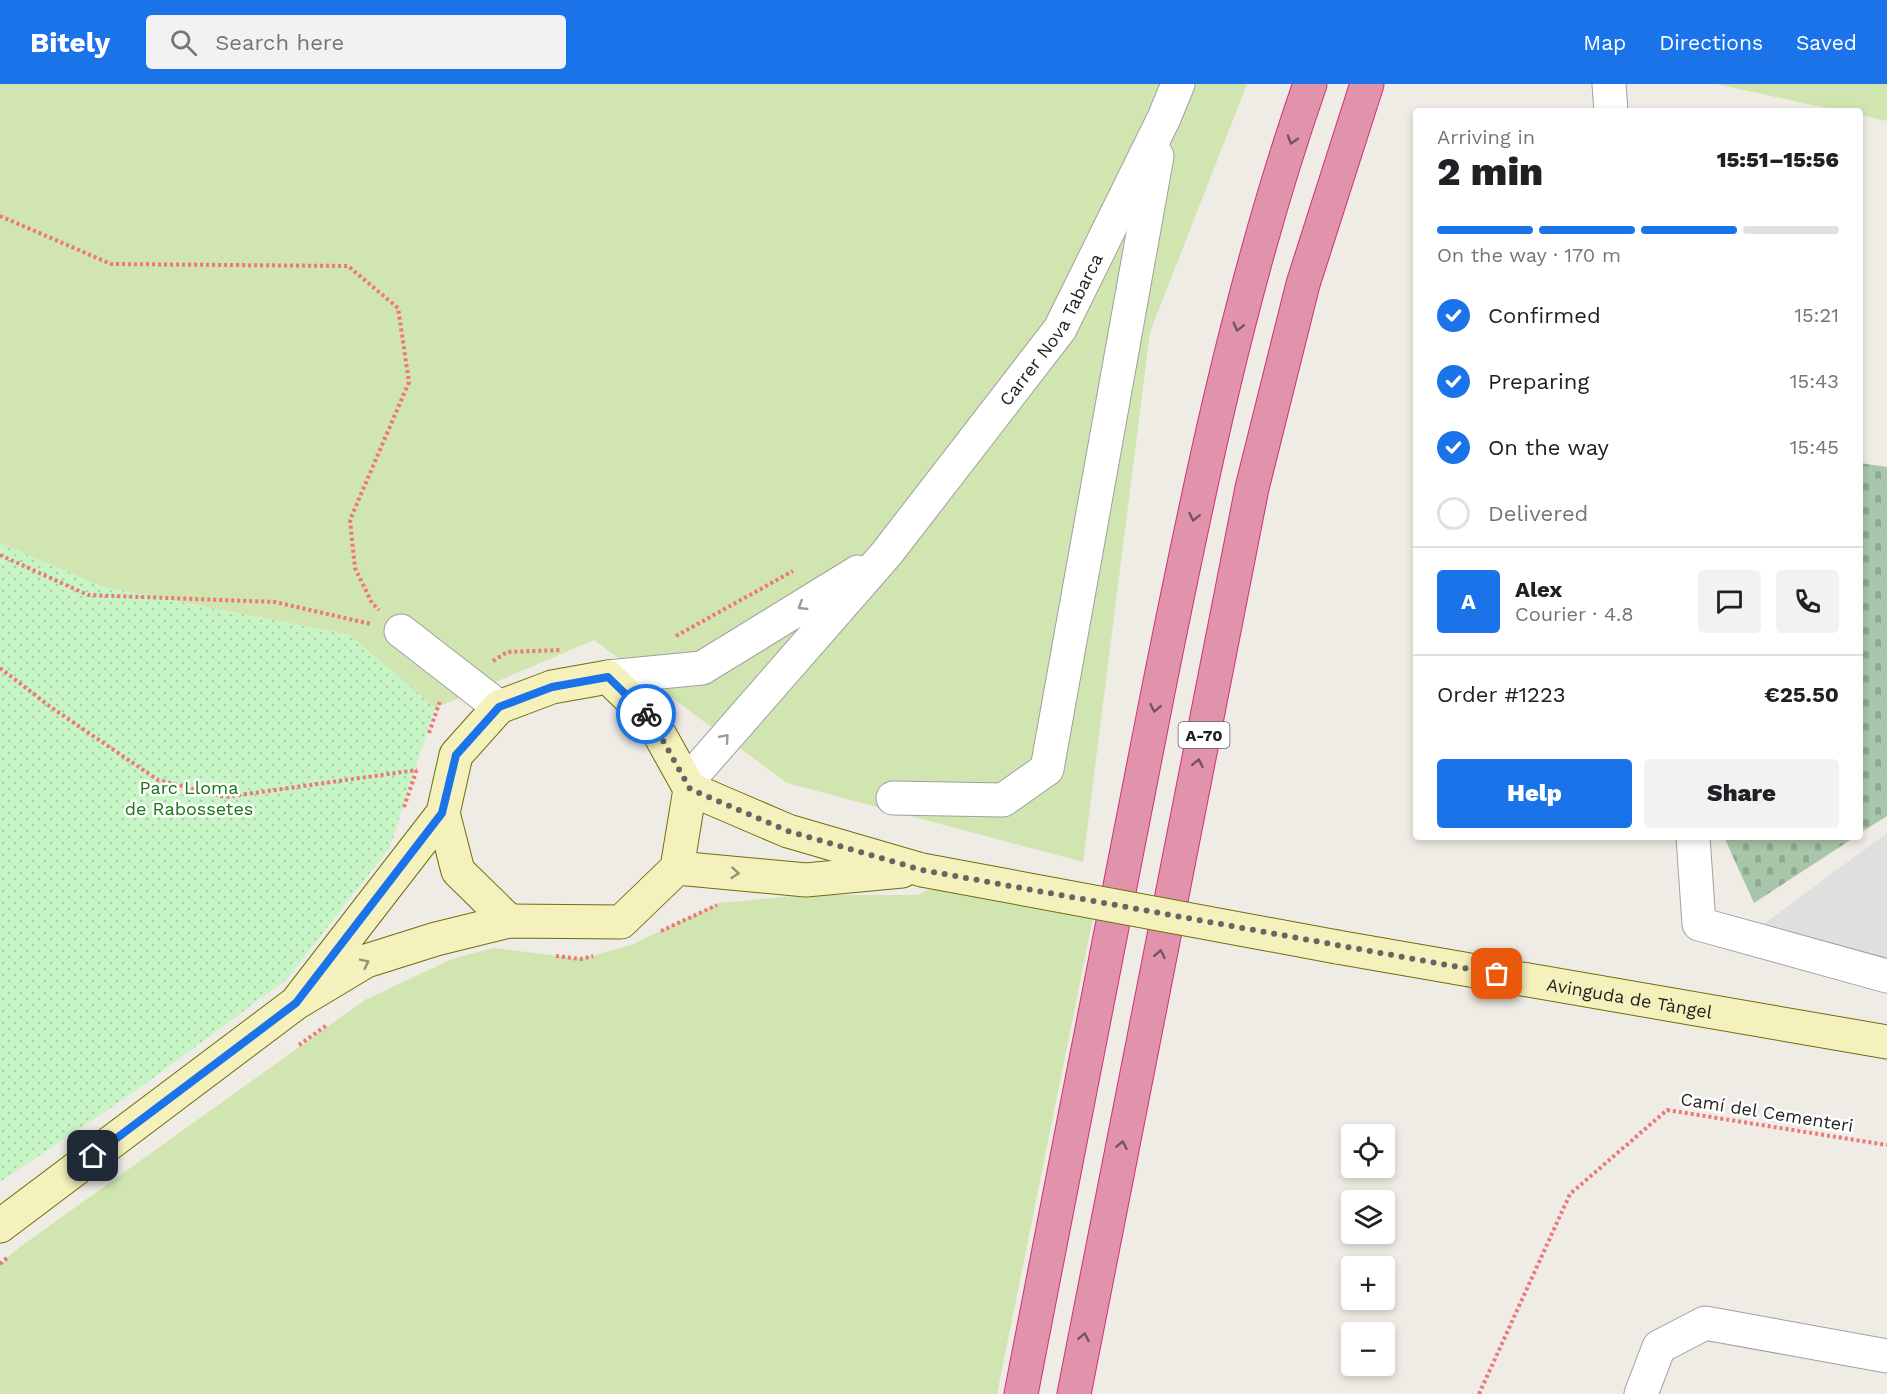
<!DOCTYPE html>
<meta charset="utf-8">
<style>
body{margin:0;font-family:"Work Sans",sans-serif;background:#f2f2f2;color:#202124;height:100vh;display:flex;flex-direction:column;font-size:22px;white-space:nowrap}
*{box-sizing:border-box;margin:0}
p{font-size:20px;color:#757577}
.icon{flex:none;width:33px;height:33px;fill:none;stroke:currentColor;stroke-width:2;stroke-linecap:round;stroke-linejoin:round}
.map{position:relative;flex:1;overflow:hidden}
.details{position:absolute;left:1413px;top:24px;width:450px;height:732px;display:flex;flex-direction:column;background:#fff;border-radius:6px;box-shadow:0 3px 9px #0003}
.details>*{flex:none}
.tools{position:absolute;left:1341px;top:1040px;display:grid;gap:12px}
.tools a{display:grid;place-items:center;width:54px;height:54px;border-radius:6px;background:#fff;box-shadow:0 3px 9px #0003;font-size:30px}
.pin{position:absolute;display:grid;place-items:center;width:51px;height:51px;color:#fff;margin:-26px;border-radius:12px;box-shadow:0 3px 9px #0006}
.courier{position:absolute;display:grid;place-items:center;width:60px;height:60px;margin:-30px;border:4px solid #1a73e8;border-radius:50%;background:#fff;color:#222;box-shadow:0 2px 8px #0007}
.summary em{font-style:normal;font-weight:800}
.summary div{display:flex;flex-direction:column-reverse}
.summary{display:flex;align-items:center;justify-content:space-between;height:102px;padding:0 24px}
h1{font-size:39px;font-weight:800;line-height:45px}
.bar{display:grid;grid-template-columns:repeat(4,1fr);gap:9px 6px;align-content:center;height:72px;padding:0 24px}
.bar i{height:8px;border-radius:4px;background:#e0e0e0}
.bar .on{background:#1a73e8}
.bar p{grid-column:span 4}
.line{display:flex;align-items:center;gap:15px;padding:0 24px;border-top:2px solid #e0e0e0}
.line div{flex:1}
.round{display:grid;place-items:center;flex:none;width:63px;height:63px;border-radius:6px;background:#f2f2f2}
ol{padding:0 24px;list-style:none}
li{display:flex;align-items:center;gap:18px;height:66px}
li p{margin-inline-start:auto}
li .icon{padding:6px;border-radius:50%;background:#1a73e8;color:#fff;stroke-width:4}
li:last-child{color:#757577}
li i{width:33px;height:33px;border:3px solid #e0e0e0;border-radius:50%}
.action{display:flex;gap:12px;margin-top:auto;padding:12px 24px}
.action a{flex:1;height:69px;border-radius:6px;background:#1a73e8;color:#fff;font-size:24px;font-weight:800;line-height:69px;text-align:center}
.action a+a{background:#f2f2f2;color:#202124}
header{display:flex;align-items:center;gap:36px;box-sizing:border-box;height:84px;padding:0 30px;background:#1a73e8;color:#fff}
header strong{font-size:28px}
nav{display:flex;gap:33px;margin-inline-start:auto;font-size:21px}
.search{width:420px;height:54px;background:#f2f2f2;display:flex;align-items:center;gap:15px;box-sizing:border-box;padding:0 21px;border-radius:6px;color:#757577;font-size:22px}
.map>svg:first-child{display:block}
.grass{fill:#d0e5af}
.cemetery{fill:url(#cemetery-stones)}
.park{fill:url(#park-dots)}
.parking{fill:#dfdfdf}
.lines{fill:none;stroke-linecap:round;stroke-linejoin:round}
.minor-casing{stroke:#a0a0a0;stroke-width:35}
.secondary-casing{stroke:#6e6e0d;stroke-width:35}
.motorway-casing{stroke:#ce3178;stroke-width:35}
.path{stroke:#f07677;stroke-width:4;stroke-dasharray:3 3;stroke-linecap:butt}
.minor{stroke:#fff;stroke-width:33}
.secondary{stroke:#f5f1bd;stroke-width:33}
.motorway{stroke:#e093aa;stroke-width:33}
.secondary-bridge-casing{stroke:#6e6e0d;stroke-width:35;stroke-linecap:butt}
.secondary-bridge{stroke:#f5f1bd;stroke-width:33}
.oneway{stroke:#76535e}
.oneway2{stroke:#9a9a9a}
.oneway3{stroke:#959276}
.done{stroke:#686664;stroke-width:6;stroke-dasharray:0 10.8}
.route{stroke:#1a73e8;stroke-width:8}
.labels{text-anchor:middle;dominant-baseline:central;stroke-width:5;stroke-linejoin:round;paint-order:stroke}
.shield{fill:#fff;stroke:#626262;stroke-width:1.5}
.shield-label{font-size:16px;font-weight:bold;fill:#1f1f1f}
.street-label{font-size:18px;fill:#1f1f1f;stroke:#fff}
.park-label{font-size:18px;fill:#167614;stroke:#fff}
</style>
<header>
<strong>Bitely</strong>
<div class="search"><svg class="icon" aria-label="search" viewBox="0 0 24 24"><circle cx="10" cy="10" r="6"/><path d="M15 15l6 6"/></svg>Search here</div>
<nav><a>Map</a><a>Directions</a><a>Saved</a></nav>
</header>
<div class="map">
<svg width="1887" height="1310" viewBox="0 0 1887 1310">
<defs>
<pattern id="cemetery-stones" width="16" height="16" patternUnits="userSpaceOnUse" patternTransform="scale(1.5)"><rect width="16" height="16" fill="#a8c6a9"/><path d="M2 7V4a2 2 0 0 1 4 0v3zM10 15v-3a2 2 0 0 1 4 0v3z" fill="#90aa91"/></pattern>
<pattern id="park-dots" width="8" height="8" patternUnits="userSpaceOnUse" patternTransform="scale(1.5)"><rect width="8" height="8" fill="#c7f5c6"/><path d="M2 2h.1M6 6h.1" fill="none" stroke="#aad2aa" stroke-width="1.8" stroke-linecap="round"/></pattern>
</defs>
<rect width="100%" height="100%" fill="#efebe5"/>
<path class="grass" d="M0,0h1247l-97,248 -67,530 -296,-79 -193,-143 -159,68 -85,-73 -247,-48 -103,-44z
M1716,0h171v37l-27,-6v-4h-20z
M944,798l149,36 -96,476h-997v-130l20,-17 345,-247 87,-41 42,-11 87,11 50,-14 88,-42 88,-8h111z"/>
<path class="cemetery" d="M1860,379l27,4v349l-27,17z
M1724,753h131l-101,66z"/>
<path class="park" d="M0,459l103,44 247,48 85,73 -45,139 -104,133 -152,112 -134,90z"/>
<path class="parking" d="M1887,749v125l-43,-10 -98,-11z"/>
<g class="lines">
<defs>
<g id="minor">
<path d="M1609,0l2,27"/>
<path d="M401,547l98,76"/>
<path d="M608,593l94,-9 156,-96"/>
<path id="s1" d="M687,698l200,-229 173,-224 104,-211 14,-34"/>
<path d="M893,714l110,2 44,-31 110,-613"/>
<path d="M1693,753l6,87 188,52"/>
<path d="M1641,1310l18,-47 46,-24 182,33"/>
</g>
<g id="secondary">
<path d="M690,705l98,42 134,39"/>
<path d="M443,729l15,58 51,50"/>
<path d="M677,784l129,12 96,-9"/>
<path id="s2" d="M1337,863l550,95"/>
<path d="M0,1142l296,-223 70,-42 70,-22 73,-18 112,1 56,-54 13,-79 -39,-70 -43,-42 -56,10 -53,20 -43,48 -13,58 -147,190"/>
</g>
<path id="motorway" d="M1021,1310c46,-234 90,-468 137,-702 41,-205 83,-410 152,-608
M1074,1310l178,-906 51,-204 64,-200"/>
</defs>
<use href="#minor" class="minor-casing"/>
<use href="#secondary" class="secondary-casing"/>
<use href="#motorway" class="motorway-casing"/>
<path class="path" d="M0,132l111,48 237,2 50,42 11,74 -59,138 5,48 17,35 7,7
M0,471l88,40 187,7 96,22
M676,552l117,-65
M493,577l14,-9 54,-2
M0,584l52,40 106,72 67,17 192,-27
M429,649l11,-32
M404,723l13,-38
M661,847l56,-26
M556,872l25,3 12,-3
M299,961l28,-20
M0,1180l7,-6
M1479,1310l91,-200 97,-84 220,35"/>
<use href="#minor" class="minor"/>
<use href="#secondary" class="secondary"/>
<use href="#motorway" class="motorway"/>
<defs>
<path id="secondary-bridge" d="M922,786l415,77"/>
</defs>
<use href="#secondary-bridge" class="secondary-bridge-casing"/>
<use href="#secondary-bridge" class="secondary-bridge"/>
</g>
<defs><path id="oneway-chevron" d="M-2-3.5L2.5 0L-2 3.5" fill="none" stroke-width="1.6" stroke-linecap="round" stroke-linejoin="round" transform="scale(1.5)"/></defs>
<g class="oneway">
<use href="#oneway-chevron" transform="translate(1292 56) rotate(107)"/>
<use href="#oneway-chevron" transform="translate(1238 243) rotate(104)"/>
<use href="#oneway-chevron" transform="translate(1194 433) rotate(102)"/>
<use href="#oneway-chevron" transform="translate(1155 624) rotate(101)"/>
<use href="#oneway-chevron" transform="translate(1198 679) rotate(-79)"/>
<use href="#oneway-chevron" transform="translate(1160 870) rotate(-79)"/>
<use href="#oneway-chevron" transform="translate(1122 1061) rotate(-79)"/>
<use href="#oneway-chevron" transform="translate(1084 1253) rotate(-79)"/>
</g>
<g class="oneway2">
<use href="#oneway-chevron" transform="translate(802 522) rotate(148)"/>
<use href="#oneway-chevron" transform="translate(725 654) rotate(-49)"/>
</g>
<g class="oneway3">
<use href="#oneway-chevron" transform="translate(735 789) rotate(5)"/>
<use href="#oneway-chevron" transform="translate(365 879) rotate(-26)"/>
</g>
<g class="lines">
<path class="done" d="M646,630l5,5 39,70 98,42 134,39 575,104"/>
<path class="route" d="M93,1072l203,-153 146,-190 14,-58 43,-48 53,-20 56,-10 38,37"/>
</g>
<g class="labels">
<rect class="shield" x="1178.5" y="638" width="51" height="26" rx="4.5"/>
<g class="shield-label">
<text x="1204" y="651">A-70</text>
</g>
<g class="street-label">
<text stroke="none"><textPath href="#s1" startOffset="582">Carrer Nova Tabarca</textPath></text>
<text stroke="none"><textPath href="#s2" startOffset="297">Avinguda de Tàngel</textPath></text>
<text transform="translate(1767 1028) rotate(9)">Camí del Cementeri</text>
</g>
<g class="park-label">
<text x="189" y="703">Parc Lloma<tspan x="189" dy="21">de Rabossetes</tspan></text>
</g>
</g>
</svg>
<div class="tools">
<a><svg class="icon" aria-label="locate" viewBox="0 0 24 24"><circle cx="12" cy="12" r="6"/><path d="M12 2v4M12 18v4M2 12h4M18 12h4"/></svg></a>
<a><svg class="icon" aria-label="layers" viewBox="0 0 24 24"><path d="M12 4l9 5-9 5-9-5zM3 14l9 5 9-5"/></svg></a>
<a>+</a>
<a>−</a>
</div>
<div class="pin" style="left:1497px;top:890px;background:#ea580c"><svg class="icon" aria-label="bag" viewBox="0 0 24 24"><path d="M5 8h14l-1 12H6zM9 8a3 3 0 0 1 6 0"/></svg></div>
<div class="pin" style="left:93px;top:1072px;background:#1f2937"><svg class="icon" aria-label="home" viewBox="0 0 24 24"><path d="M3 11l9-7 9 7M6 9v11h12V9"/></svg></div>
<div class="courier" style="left:646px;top:630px"><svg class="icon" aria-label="bike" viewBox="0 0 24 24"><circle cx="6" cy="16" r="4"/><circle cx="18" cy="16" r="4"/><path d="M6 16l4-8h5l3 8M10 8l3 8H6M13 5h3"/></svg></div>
<section class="details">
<div class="summary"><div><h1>2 min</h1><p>Arriving in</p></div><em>15:51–15:56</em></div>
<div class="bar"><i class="on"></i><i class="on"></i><i class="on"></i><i></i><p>On the way · 170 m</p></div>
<ol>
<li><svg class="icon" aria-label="check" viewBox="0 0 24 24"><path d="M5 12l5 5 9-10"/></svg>Confirmed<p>15:21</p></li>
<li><svg class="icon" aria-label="check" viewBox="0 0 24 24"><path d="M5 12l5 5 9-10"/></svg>Preparing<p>15:43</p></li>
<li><svg class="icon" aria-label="check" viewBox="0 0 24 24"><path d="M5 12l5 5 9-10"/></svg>On the way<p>15:45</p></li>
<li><i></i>Delivered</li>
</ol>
<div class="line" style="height:108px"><b class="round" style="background:#1a73e8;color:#fff">A</b><div><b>Alex</b><p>Courier · 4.8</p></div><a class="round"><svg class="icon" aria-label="chat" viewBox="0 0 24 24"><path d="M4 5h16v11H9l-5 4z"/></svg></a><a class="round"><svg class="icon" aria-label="phone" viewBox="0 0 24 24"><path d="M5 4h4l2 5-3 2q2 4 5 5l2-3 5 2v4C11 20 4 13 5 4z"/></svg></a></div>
<div class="line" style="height:78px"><div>Order #1223</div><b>€25.50</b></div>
<div class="action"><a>Help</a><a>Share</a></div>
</section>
</div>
